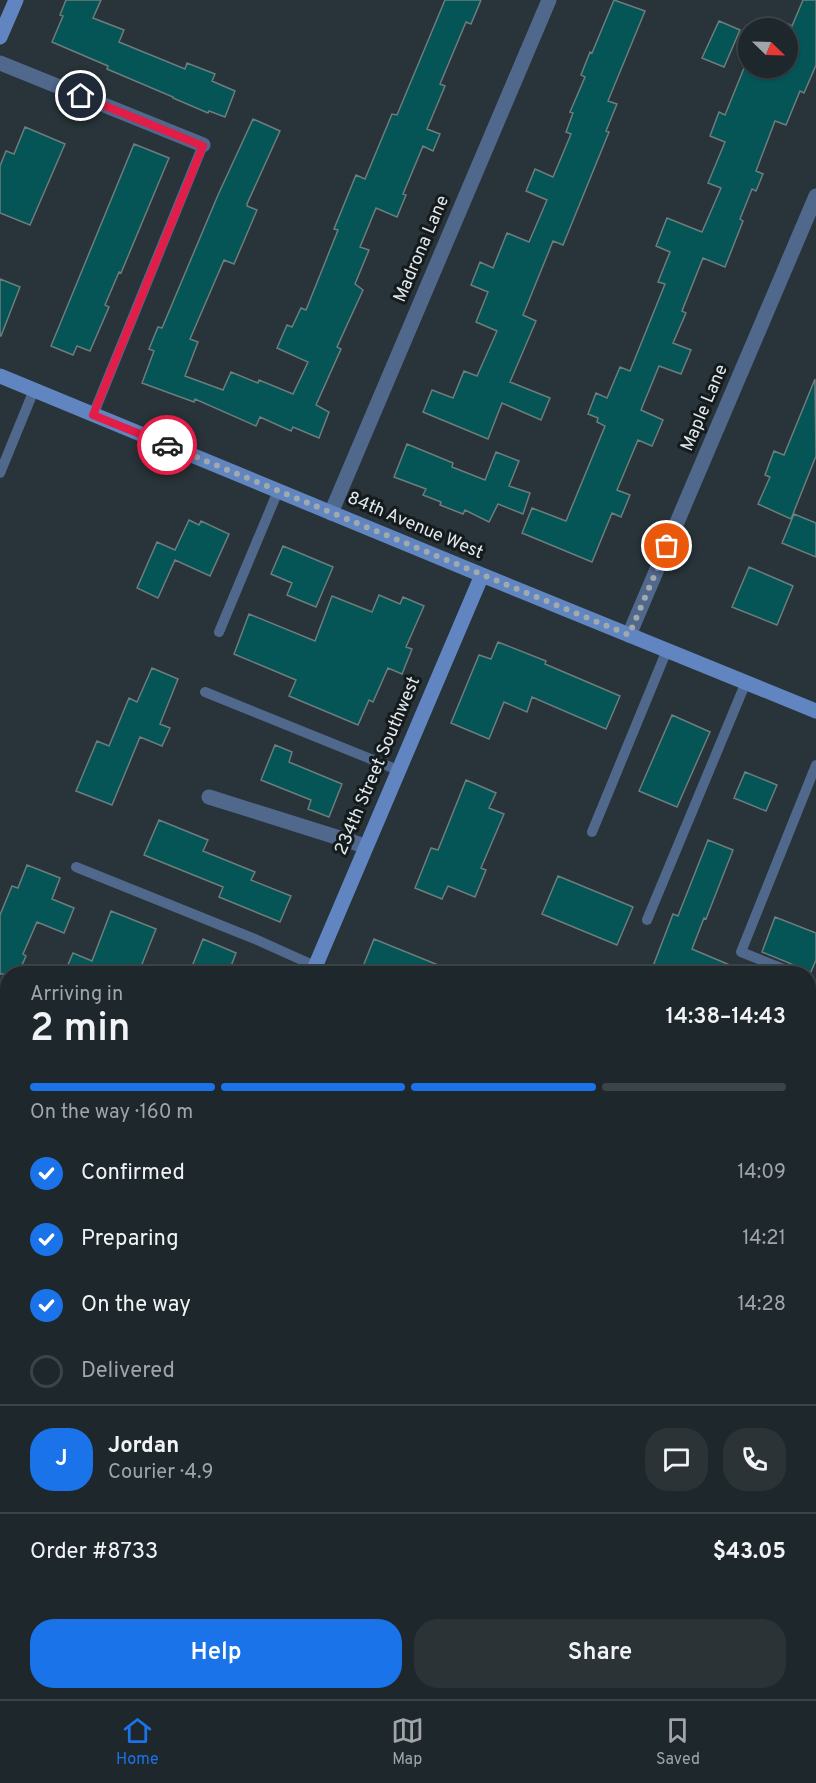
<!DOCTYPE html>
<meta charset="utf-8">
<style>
body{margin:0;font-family:Overpass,sans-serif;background:#2b3337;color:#f1f3f6;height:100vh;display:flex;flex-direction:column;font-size:22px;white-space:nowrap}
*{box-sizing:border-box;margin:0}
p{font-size:20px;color:#a1a5a9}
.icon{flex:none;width:33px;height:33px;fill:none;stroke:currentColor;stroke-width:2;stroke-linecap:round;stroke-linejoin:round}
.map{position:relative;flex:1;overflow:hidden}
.sheet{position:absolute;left:0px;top:966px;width:816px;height:734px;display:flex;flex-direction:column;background:#1e272b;border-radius:24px 24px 0 0;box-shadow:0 2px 4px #0004,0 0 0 2px #3c4447}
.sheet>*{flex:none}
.needle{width:39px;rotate:113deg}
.controls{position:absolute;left:738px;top:18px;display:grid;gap:12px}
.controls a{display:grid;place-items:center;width:60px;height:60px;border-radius:50%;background:#1e272b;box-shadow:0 2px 4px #0004,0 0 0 2px #3c4447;font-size:30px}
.pin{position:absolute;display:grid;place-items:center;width:51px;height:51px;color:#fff;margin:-26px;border:3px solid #fff;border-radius:50%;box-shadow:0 2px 6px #0007}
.courier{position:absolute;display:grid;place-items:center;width:60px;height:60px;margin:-30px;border:4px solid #e11d48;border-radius:50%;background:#fff;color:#222;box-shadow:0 2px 8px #0007}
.head em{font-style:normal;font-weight:600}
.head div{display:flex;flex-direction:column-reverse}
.head{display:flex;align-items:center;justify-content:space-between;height:102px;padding:0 30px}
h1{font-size:39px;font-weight:600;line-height:45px}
.bar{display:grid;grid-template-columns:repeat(4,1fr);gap:9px 6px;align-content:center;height:72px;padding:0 30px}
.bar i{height:8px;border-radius:4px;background:#3c4447}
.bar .on{background:#1a73e8}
.bar p{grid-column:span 4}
.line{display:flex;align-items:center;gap:15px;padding:0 30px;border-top:2px solid #3c4447}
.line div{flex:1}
.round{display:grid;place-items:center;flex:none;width:63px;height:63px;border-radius:24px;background:#2b3337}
ol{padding:0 30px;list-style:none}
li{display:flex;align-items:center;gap:18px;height:66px}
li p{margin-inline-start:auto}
li .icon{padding:6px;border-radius:50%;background:#1a73e8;color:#fff;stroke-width:4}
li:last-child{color:#a1a5a9}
li i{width:33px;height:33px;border:3px solid #3c4447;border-radius:50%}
.primary-button{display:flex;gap:12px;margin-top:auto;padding:12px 30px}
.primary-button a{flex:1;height:69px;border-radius:24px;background:#1a73e8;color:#fff;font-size:24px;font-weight:600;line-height:69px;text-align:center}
.primary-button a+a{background:#2b3337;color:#f1f3f6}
.tab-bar{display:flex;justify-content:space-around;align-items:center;height:84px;border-top:2px solid #3c4447;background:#1e272b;font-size:16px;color:#a1a5a9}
.tab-bar a{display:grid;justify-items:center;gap:3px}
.tab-bar .on{color:#1a73e8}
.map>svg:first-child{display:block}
.built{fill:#2d3f48}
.building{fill:#055557;stroke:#6d7c7d;stroke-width:1.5}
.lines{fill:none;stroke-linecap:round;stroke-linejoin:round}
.lane{stroke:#51688d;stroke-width:10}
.street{stroke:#51688d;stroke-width:15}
.secondary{stroke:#6185c0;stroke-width:15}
.done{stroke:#a0aaad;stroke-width:6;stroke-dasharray:0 10.8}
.route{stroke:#e11d48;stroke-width:8}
.labels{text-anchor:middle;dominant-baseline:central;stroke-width:6;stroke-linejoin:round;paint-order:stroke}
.street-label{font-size:18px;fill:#e1e9ec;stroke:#151a1d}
</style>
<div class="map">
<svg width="816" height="1699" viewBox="0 0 816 1699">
<rect width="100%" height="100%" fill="#283439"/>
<path class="built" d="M0,1437l8,4v251h112l17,7h-137z"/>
<path class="building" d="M66,0h35l-8,18 31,12 -5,12 66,27 2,-6 28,11 -3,7 23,10 -10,26 -16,-6 -1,2 -35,-15v-1l-66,-28 1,-3 -56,-24 11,-26 -3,-1z
M445,0h36l-10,24 -5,-2 -26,62 5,2 -18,43 13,5 -7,17 -10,-5 -20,48 3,1 -9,22 -21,-9 -16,39 9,3 -14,34 8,6 -26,57 4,2 -25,56 13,7 -10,26 -26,-11 -2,4 -31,-14 -4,9 -61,-27 -1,3 -52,-19 12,-32 -5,-2 9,-22 4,1 56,-133 35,-76 27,12 -33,73v2l10,4 -23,54 -10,-4 -34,79 8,3 -13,34 38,14 8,-18 27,11 1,-3 34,14 15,-32 -31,-14 10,-23 5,2 9,-19 5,2 32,-80 -4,-1 22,-54 9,4 27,-65 5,1z
M614,0l31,11 -37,90 9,3 -11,27 3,1 -46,113 -10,-4 -30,74 13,6 -26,61 40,16 -9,22 -39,-17 -14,36 -65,-27 9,-22 21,8 11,-27 13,5 20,-45 -21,-9 12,-30 -17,-7 9,-23 13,6 14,-35 22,9 18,-42 -21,-9 9,-22 18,8 18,-43 -5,-2 7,-19 -3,-1 15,-35 -4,-2 9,-23 2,1z
M803,0h13v65l-12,28 -4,-2 -14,34 -11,-4 -19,50 7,3 -7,17 -4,-2 -12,30 3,2 -18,46 -22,-9 -21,53 4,2 -13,30 18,7 -10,24 -22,-8 -18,44 22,10 -11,26 -14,-6 -21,50 13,5 -9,22 -9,-4 -20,49 -70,-29 10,-25 34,13 39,-95 -8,-4 1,-4 -10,-4 8,-21 11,5 13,-31 10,4 35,-87 -7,-2 12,-30 -14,-6 11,-28 35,14 19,-44 -13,-5 17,-41 -15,-6 9,-24 6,3 19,-47h44v-44l4,2z
M719,21l21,9 -16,37 -22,-9z
M25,127l40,17 -35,81 -30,-12v-47l6,-15 8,3z
M134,144l35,14 -48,115 -2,-1 -14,33 4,2 -19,44 -13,-5 -4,9 -22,-9z
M0,279l20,8 -19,49h-1z
M815,379l1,77 -25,63 -33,-15 12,-27 -5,-2 9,-24 10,4z
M407,444l46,19 -1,4 33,13 11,-28 23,9 -10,25 21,7 -7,21 -25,-10 -9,18 -24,-12 -2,4 -23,-9 1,-3 -18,-7 3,-6 -32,-12z
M794,514l22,9v34l-34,-14z
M189,520l10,5 2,-4 28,13 -19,42 -35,-16 -17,38 -21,-10 20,-46 18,8z
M283,546l50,21 -17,40 -29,-12 5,-12 -21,-9z
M749,567l44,19 -16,39 -45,-18z
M379,595l21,9 3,-7 21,9 -18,41 6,2 -10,25 -14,-6 -15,34 -4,-2 -11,25 -69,-29 7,-16 -62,-26 15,-40 66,27 17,-45 40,16z
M498,642l48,19 -1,3 75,32 -14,33 -74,-32 -5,15 -23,-10 -15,37 -38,-16 28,-68 12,4z
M152,668l26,11 -18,45 10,4 -8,18 -22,-9 -28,68 -36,-14 21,-50 12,5 20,-48 8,4z
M672,715l38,17 -33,75 -38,-16z
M275,745l17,7 -3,10 53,22 -13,33 -21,-8 3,-9 -50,-20z
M745,772l32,13 -11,26 -32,-13z
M466,780l30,13 -7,15 15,6 -23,54 5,2 -11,27 -27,-11 -6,13 -27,-11 16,-40 7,2z
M159,820l49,20 -5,11 52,21 -4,8 40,16 -11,26 -61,-25 4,-10 -79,-32z
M708,840l25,10 -27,69 -2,-1 -12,31 59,25h-101l23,-60 5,2z
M27,865l33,13 -8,21 22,9 -10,25 -27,-11 -14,32 3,2 -8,18h-18v-59l12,-29 6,2z
M558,876l75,31 -16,38 -75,-31z
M111,911l45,18 -18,45h-74l9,-21 19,8z
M775,917l41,16v27l-6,14h-7l-4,-7 -37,-15z
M203,939l33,14 -8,21h-39z
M374,939l84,34 -1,1h-97z
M756,966l19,8h-22z"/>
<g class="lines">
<path class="lane" d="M93,415l110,-270
M0,473l34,-83
M219,632l59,-141
M205,692l193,78
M592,832l75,-182
M76,867l179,72 60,27
M647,920l99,-238
M796,974l-55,-22 75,-187
M0,1493l8,3
M0,1546l8,3
M0,1658l8,6
M530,1692l17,7"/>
<path class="street" d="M0,63l203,82
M331,513l218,-513
M629,635l187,-439
M209,797l156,49
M0,1174l8,-17
M0,1191l8,2
M0,1354l8,3"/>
<path class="secondary" d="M0,37l16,-37
M0,376l482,199 334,136
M312,974l170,-399
M5,1699l3,-7"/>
</g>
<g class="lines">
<path class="done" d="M167,445l462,190 38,-89"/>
<path class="route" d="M81,96l122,50 -110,269 74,30"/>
</g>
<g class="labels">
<g class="street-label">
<text transform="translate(422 249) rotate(-67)">Madrona Lane</text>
<text transform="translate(705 408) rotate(-67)">Maple Lane</text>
<text transform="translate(415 526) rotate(23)">84th Avenue West</text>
<text transform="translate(378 766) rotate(-67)">234th Street Southwest</text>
</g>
</g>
</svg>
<div class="controls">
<a><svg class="needle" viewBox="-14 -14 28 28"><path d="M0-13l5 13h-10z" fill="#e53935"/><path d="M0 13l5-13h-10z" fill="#a1a5a9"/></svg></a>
</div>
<div class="pin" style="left:667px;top:546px;background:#ea580c"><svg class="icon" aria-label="bag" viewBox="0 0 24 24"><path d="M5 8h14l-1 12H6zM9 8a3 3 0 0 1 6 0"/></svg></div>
<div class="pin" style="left:81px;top:96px;background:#1f2937"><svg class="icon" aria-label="home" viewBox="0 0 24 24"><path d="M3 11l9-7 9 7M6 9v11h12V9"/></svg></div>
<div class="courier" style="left:167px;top:445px"><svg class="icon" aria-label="car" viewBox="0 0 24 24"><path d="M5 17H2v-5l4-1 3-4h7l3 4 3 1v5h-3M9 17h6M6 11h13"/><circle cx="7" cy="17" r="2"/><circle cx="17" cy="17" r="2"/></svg></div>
<section class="sheet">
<div class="head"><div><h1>2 min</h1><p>Arriving in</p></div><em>14:38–14:43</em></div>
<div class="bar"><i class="on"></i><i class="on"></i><i class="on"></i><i></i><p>On the way · 160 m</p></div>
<ol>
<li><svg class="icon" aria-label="check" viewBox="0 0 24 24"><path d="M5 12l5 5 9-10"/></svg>Confirmed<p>14:09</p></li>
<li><svg class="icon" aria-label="check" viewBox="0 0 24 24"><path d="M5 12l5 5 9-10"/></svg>Preparing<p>14:21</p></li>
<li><svg class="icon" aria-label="check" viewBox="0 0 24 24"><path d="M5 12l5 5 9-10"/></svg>On the way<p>14:28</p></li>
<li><i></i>Delivered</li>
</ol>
<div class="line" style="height:108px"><b class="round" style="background:#1a73e8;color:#fff">J</b><div><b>Jordan</b><p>Courier · 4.9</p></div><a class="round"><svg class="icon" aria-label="chat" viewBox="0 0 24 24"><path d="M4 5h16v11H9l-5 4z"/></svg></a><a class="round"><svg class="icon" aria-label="phone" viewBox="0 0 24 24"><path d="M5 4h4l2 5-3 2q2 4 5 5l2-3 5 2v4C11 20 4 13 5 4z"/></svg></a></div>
<div class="line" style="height:78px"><div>Order #8733</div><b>$43.05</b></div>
<div class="primary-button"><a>Help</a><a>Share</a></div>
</section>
</div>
<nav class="tab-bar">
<a class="on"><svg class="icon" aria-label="home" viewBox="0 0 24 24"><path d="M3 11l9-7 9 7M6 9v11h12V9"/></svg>Home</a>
<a><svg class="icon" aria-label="map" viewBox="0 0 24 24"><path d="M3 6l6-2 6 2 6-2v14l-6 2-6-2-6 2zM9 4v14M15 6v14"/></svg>Map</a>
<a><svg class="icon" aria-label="saved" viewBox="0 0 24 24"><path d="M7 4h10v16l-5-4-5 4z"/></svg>Saved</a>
</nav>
